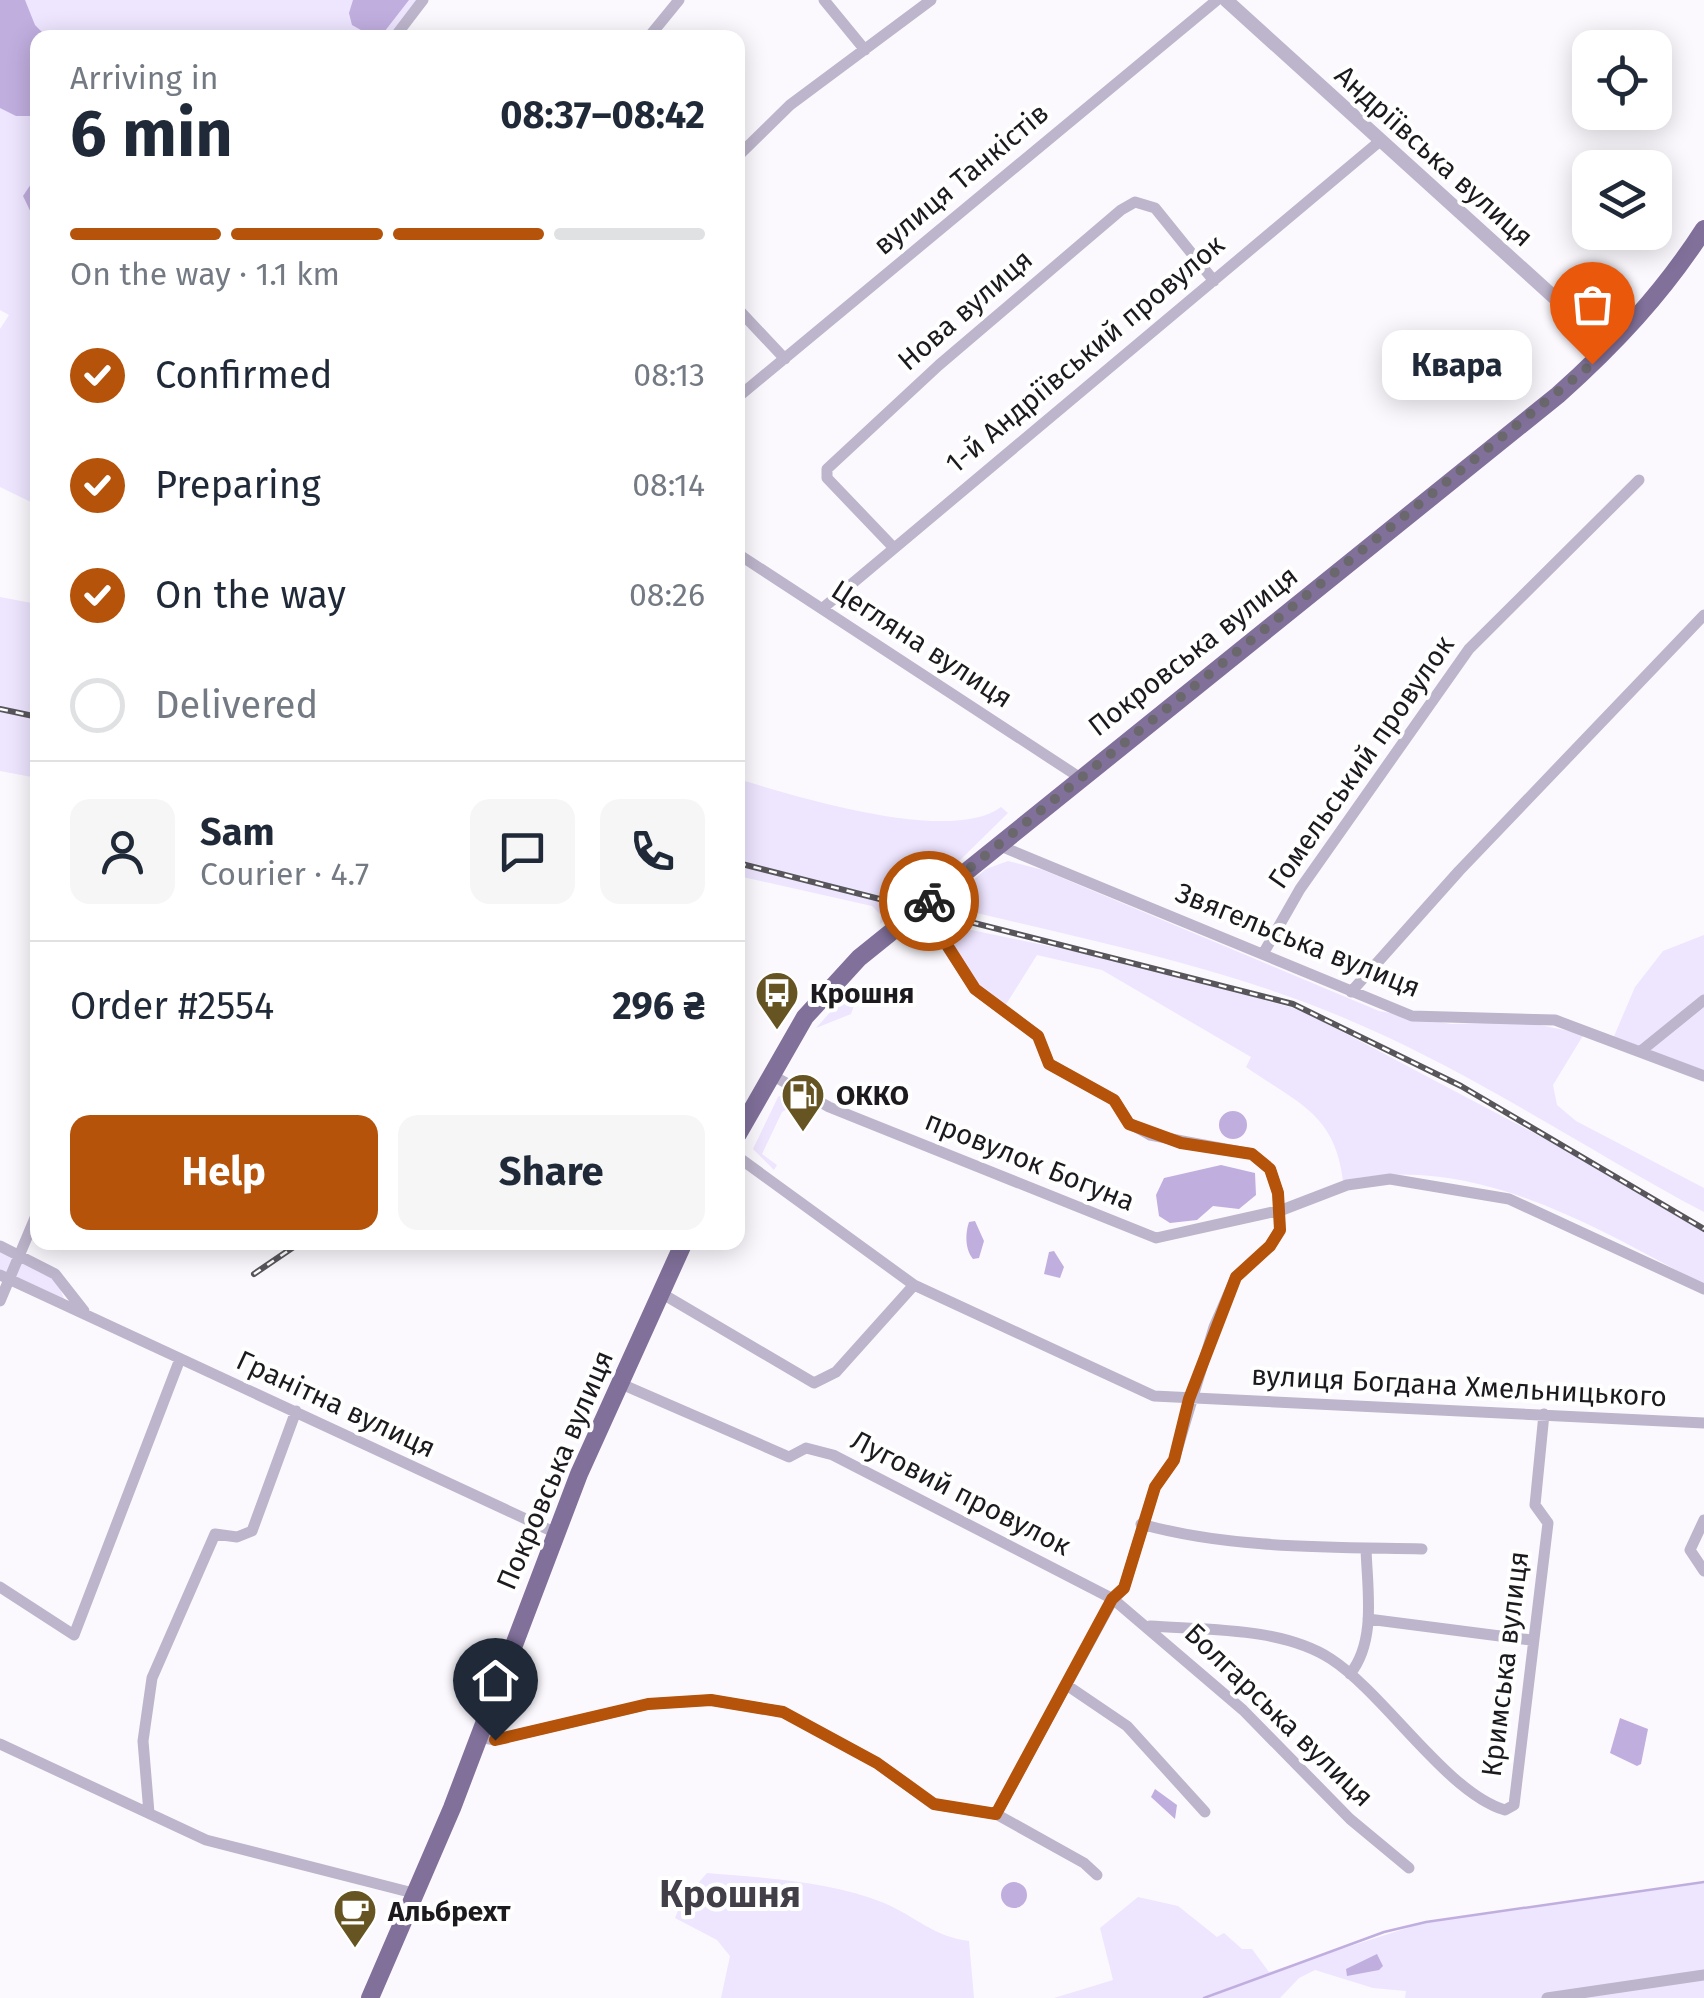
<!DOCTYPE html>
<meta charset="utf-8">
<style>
body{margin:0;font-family:"Fira Sans",sans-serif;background:#f6f6f7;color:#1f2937;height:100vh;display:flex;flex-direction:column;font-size:38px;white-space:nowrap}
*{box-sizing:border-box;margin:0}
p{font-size:32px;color:#747a83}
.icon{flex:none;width:55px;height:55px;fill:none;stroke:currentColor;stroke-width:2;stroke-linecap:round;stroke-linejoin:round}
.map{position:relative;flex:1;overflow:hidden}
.drawer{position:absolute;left:30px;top:30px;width:715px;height:1220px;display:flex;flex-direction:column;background:#fff;border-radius:20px;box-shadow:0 5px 25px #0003}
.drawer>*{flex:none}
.buttons{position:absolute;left:1572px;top:30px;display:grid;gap:20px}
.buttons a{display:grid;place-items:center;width:100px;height:100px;border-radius:20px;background:#fff;box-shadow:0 5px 25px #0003;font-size:50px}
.pin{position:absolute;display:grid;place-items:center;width:85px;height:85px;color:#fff;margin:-102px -42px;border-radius:50% 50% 50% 0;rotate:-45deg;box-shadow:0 0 10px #0007}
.pin .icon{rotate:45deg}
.courier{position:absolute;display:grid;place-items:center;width:100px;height:100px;margin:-50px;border:8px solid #b45309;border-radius:50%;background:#fff;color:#222;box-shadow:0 2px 12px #0007}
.bubble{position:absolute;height:70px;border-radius:20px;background:#fff;box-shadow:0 5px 25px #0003;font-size:32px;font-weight:700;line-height:70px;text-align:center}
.summary em{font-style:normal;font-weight:700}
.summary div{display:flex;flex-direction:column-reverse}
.summary{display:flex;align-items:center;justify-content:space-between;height:170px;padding:0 40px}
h1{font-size:65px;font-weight:700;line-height:75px}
.bar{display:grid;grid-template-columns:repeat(4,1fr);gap:15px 10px;align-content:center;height:120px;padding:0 40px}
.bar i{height:12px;border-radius:8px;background:#e0e1e3}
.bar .active{background:#b45309}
.bar p{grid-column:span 4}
.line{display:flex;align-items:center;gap:25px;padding:0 40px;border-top:2px solid #e0e1e3}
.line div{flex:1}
.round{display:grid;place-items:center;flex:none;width:105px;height:105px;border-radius:20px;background:#f6f6f7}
ol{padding:0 40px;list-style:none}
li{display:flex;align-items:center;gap:30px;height:110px}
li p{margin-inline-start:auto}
li .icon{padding:10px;border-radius:50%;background:#b45309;color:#fff;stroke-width:4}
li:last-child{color:#747a83}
li i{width:55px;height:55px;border:5px solid #e0e1e3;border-radius:50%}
.cta{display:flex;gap:20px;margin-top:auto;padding:20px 40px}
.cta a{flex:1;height:115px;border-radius:20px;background:#b45309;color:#fff;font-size:40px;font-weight:700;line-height:115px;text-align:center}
.cta a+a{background:#f6f6f7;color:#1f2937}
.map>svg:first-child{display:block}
.green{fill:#eee5ff}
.water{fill:#c0aedf}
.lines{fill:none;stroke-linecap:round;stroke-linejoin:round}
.stream{stroke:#c0aedf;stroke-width:2.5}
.minor{stroke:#bdb5cb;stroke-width:11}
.tertiary{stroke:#bdb5cb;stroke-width:14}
.trunk{stroke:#80709a;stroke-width:18}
.rail-casing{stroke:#58565a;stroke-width:6}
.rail{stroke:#fff;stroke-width:2.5;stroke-dasharray:8;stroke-linecap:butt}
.done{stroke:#6a686c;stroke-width:10;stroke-dasharray:0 18}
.route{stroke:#b45309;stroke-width:12}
.labels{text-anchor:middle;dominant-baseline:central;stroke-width:8;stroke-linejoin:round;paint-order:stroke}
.street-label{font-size:28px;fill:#1c1a1e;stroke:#fff}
.poi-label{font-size:28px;font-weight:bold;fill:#1c1a1e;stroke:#fff;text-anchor:start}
.district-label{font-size:38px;font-weight:bold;fill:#423f49;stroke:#fff}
</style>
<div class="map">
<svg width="1704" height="1998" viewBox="0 0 1704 1998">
<rect width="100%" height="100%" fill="#fbf9fe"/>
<path class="green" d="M0,0h423l-29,37 -356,1 -1,467 -37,-18v-158l9,-14 -9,-5z
M0,597l37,7v174l-37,-7z
M738,779c57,17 213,66 263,28l7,6 -56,55 -72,56 1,-9 -9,-9 -134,-30z
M1008,861l35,9 336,141 72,13 74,-2 59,12 -31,51 4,20 19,16 128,67v24c-113,-60 -221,-133 -339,-185 -133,-60 -280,-87 -421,-122l42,-36z
M933,922l212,44 158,45 269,142 132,79v53c-111,-59 -230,-133 -361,-104 -8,-68 -46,-78 -97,-114l5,-10 -149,-87 -65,-15 -32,51 -35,-28 -29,-52z
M1704,935v141l-92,-35 23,-54 28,-36z
M850,990l6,10 -5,14 -35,14z
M785,1093l13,10 -16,9 -20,42 15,11 -3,5 -21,-21 25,-52z
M0,1246l55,28 12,33 -67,-32z
M707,1873c57,5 124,8 177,30 31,13 50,34 85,38l5,57h-253l9,-42 -13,-16 -42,-22 6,-15z
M1704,1882v116h-299l1,-7 -33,-3 -58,-18 -16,8 -19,20h-226l59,-18 -13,-52 38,-31 40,9 39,31 7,-4 18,16h10l17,23 157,-50z"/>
<path class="water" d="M0,0h25l10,25 12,12 -9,1 -1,78h-21l-16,-8z
M353,0h56l-28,36 -6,2 -23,-13 -3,-12z
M37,175v50l-14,-29z
M1219 1125a14 14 0 1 1 28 0a14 14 0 1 1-28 0Z
M1221,1165l34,8 1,22 -17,14 -26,-3 -16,14 -27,3 -11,-7 -3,-21 8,-17z
M975,1221l9,20 -5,17 -6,1c-8,-10 -8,-25 -4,-37z
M1054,1251l10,16 -4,11 -16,-4 5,-22z
M1620,1718l28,11 -7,35 -4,2 -27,-13z
M1155,1789l22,16 -2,14 -24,-22z
M1001 1895a13 13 0 1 1 26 0a13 13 0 1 1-26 0Z
M1377,1954l6,12 -4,4 -32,6 -1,-7z"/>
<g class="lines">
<path class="stream" d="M1204,1998l180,-66 42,-10 278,-40"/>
<path class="minor" d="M824,0l41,50
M394,38l29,-38
M648,38l31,-38
M738,156l52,-51 141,-105
M738,309l47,50
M738,397l479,-397
M893,547l-66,-69v-9l112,-104 182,-155 14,-8 20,6 59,73
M738,554l341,223
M823,608l557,-467
M998,845l414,171 143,4 149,56
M909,919l30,15 36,55 63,47 11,28 65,36 15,23 21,12 102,19 18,15 8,24 2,36 -10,17 -34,31 -22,50 -40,133 -19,27 -31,101 -11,11 -117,215
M1263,954l37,-65 169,-240 170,-169
M1351,992l108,-121 245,-256
M1641,1051l63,-51
M770,1074l59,33 327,131 126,-28 65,-25 43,-6 119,20 195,90
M738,1157l176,128 240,111 550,27
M0,1246l55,28 29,37
M0,1275l556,258
M661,1293l153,90 22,-11 78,-87
M0,1301l38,-90
M619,1383l170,74 17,-9 27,7 280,144 130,111 107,109 59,49
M1704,1520l-14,30 14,21
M1141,1524c89,25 189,23 281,25
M0,1587l74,48 106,-276
M1368,1619l163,21
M1150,1626c56,4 132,1 181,33 54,35 116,134 174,151l9,-5 34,-282 -13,-18 9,-91
M1350,1674c27,-33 17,-87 16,-126
M1068,1686l59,40 78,86
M479,1737l16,3 154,-36 62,-4 72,12 94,51 56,41 63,10 88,49 13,12
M0,1744l206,96 211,54
M149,1813l-6,-72 9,-63 63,-144 22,3 15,-6 44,-120
M1547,1998l157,-23"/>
<path class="tertiary" d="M1226,0l384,348"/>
<path class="trunk" d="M738,1134l67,-117 54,-59 699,-563c56,-50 105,-102 146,-166
M370,1998l82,-190 127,-334 105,-232"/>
<defs>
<path id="rail" d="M0,709l38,8
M738,863l555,141 168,82 243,143
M254,1274l47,-32"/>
</defs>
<use href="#rail" class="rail-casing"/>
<use href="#rail" class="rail"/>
</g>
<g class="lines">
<path class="done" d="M929,901l663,-537"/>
<path class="route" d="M495,1740l153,-36 63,-4 72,12 94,51 57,41 62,10 116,-215 12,-11 31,-101 19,-27 15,-61 47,-122 34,-31 10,-16 -2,-37 -8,-24 -18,-15 -71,-11 -52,-19 -15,-24 -65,-36 -11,-28 -63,-47 -35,-55 -31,-15 20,-18"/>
</g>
<defs>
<symbol id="bus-pin" viewBox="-11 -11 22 30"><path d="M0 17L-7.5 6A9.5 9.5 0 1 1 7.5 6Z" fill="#665523" stroke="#fff"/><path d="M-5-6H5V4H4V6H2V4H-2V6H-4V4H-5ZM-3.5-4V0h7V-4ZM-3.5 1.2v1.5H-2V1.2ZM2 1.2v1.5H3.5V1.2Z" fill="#fff"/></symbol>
<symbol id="fuel-pin" viewBox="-11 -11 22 30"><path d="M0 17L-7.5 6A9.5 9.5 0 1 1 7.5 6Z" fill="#665523" stroke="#fff"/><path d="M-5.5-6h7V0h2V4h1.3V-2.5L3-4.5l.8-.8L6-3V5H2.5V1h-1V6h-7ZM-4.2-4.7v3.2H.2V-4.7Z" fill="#fff"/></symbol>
<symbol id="cafe-pin" viewBox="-11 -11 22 30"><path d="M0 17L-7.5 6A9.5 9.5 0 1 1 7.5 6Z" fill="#665523" stroke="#fff"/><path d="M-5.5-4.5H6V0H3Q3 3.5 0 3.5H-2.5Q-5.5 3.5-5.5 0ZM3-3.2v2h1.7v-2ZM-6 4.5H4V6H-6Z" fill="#fff"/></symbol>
</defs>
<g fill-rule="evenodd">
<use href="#bus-pin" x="752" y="968" width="50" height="68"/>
<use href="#fuel-pin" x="778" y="1070" width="50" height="68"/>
<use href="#cafe-pin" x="330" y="1886" width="50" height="68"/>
</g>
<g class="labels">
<g class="street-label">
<text transform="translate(1434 156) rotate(42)">Андріївська вулиця</text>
<text transform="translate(961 179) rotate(-40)">вулиця Танкістів</text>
<text transform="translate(965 310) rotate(-41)">Нова вулиця</text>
<text transform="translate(1085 354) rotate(-40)">1-й Андріївський провулок</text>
<text transform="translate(922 644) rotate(33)">Цегляна вулиця</text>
<text transform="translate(1193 651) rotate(-38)">Покровська вулиця</text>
<text transform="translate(1361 762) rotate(-55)">Гомельський провулок</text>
<text transform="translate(1298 940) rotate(22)">Звягельська вулиця</text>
<text transform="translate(1030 1161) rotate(22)">провулок Богуна</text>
<text transform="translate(1459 1386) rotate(3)">вулиця Богдана Хмельницького</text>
<text transform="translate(336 1404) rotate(25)">Гранітна вулиця</text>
<text transform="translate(555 1470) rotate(-67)">Покровська вулиця</text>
<text transform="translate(961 1493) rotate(27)">Луговий провулок</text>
<text transform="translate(1505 1664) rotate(-83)">Кримська вулиця</text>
<text transform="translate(1279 1715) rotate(44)">Болгарська вулиця</text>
</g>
<g class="poi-label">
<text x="810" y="993">Крошня</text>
<text x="836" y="1095">ОККО</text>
<text x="388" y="1911">Альбрехт</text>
</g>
<g class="district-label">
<text x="730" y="1894">Крошня</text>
</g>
</g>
</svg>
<div class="buttons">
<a><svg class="icon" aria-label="locate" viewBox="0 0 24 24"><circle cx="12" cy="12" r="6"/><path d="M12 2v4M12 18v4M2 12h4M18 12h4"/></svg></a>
<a><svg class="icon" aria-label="layers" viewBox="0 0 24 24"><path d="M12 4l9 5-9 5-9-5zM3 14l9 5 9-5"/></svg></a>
</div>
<div class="pin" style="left:1592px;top:364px;background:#ea580c"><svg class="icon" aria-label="bag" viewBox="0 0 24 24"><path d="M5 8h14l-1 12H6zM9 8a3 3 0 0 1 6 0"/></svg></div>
<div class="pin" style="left:495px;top:1740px;background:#1f2937"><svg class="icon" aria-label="home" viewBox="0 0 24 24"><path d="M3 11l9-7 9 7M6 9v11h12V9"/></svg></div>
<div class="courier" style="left:929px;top:901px"><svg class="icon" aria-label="bike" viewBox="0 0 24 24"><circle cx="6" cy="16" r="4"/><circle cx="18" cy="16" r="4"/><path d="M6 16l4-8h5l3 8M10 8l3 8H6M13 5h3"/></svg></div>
<div class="bubble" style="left:1382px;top:330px;width:150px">Квара</div>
<section class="drawer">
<div class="summary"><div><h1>6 min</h1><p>Arriving in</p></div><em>08:37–08:42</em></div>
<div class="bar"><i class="active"></i><i class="active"></i><i class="active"></i><i></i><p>On the way · 1.1 km</p></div>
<ol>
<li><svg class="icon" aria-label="check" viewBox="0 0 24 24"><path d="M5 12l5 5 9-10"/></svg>Confirmed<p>08:13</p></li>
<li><svg class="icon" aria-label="check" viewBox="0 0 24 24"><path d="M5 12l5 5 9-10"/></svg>Preparing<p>08:14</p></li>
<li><svg class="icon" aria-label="check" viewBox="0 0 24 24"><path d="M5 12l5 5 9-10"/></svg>On the way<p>08:26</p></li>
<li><i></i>Delivered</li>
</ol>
<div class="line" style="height:180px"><a class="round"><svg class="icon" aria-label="person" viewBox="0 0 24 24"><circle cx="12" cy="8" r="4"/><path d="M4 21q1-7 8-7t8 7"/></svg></a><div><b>Sam</b><p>Courier · 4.7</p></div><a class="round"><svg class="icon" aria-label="chat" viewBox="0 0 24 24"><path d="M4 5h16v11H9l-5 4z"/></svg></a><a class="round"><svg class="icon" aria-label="phone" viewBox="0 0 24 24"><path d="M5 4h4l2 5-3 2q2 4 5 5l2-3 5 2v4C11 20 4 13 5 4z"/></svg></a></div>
<div class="line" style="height:130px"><div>Order #2554</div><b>296 ₴</b></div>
<div class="cta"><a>Help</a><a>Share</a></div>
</section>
</div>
